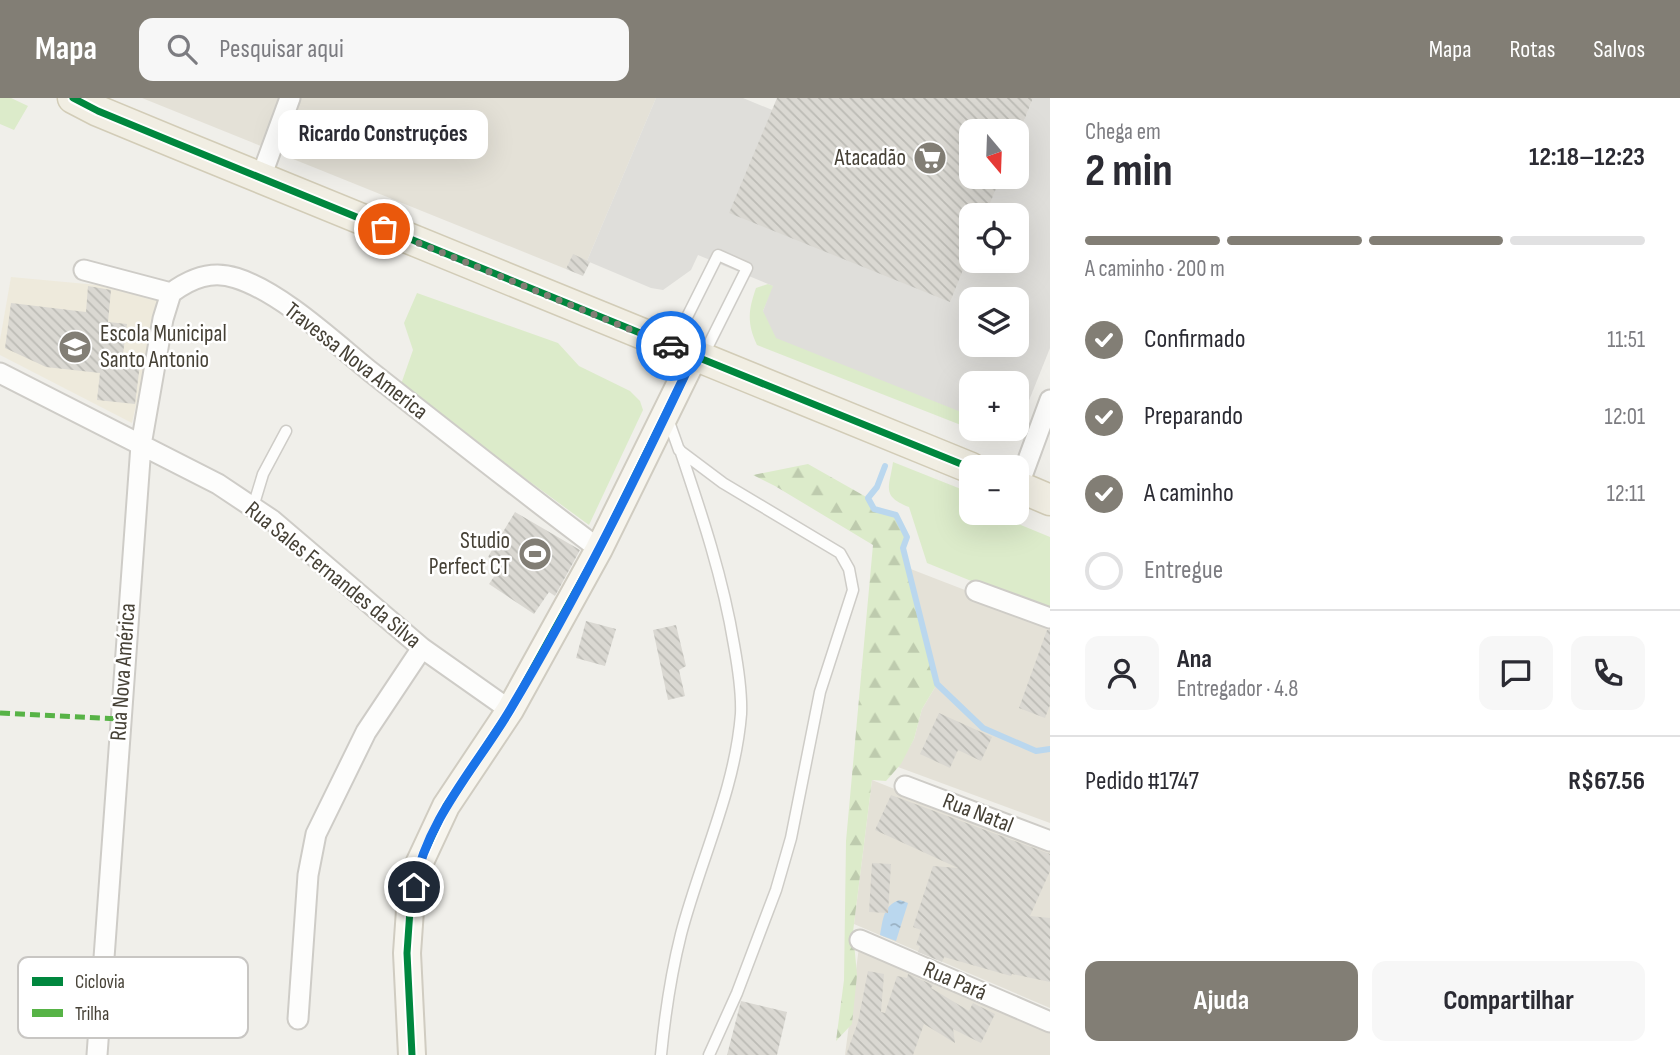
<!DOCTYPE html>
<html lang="pt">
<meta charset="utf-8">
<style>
body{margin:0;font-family:"Sofia Sans Condensed",sans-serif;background:#f7f7f7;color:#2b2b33;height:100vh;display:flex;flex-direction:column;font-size:26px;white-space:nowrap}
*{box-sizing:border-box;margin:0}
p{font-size:23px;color:#7c7c81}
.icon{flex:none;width:38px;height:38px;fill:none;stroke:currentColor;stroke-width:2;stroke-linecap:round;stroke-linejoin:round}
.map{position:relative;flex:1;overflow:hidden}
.side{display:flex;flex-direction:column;background:#fff;width:630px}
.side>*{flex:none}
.needle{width:46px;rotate:161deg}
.tools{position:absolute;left:959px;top:21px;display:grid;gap:14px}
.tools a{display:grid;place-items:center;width:70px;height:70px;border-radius:14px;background:#fff;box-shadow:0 7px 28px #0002;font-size:35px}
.pin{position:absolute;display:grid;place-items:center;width:60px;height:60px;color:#fff;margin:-30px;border:4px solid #fff;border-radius:50%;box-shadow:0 2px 7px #0007}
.courier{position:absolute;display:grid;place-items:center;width:70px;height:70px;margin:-35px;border:5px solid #1a73e8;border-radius:50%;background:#fff;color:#222;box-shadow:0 2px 9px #0007}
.bubble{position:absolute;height:49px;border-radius:14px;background:#fff;box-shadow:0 7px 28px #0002;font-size:23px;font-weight:700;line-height:49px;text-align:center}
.headline em{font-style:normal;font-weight:700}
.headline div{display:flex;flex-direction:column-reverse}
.headline{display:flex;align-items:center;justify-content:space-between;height:119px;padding:0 35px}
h1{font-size:46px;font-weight:700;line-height:52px}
.bar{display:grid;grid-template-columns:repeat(4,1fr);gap:10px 7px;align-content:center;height:84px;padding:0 35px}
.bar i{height:9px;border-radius:5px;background:#e1e1e2}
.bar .current{background:#827e75}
.bar p{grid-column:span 4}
.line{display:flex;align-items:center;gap:18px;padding:0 35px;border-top:2px solid #e1e1e2}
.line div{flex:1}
.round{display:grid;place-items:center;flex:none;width:74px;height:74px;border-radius:14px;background:#f7f7f7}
ol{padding:0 35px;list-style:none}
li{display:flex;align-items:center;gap:21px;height:77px}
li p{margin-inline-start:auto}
li .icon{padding:7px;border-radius:50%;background:#827e75;color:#fff;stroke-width:4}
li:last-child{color:#7c7c81}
li i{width:38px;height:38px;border:4px solid #e1e1e2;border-radius:50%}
.primary-button{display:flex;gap:14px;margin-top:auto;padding:14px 35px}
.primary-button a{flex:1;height:80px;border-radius:14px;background:#827e75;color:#fff;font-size:28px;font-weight:700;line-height:80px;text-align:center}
.primary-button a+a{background:#f7f7f7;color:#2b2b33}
header{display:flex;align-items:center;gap:42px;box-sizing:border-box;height:98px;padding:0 35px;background:#827e75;color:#fff}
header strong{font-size:33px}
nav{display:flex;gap:38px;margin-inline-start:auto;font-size:24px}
.search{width:490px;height:63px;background:#f7f7f7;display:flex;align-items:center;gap:18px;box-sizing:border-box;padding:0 24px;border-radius:14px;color:#7c7c81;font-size:26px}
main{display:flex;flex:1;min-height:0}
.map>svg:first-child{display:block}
.residential{fill:#e4e1d7}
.education{fill:#eeeadc}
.green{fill:#dcebca}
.forest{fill:url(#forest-firs)}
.parking{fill:#dfdeda;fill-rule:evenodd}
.water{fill:url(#water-ripples)}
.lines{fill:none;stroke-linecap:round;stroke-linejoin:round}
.stream{stroke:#bad7ee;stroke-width:6}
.building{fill:url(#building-back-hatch)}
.lane-casing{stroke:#ceccc7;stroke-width:13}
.street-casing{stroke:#ceccc7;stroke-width:23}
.secondary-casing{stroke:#d0ccc1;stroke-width:30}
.primary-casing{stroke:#d2ccb7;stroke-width:33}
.lane{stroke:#fdfdfc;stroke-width:10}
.street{stroke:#fdfdfc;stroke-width:19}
.secondary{stroke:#f7f5ee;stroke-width:26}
.primary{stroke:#f1eee3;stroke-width:30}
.quiet{stroke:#57b346;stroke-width:5;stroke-dasharray:10 5;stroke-linecap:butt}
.cycleway-casing{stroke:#fff;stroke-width:11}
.cycleway{stroke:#00873e;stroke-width:7}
.done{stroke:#827e75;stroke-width:7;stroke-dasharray:0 12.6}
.route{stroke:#1a73e8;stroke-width:9}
.labels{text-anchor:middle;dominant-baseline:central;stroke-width:5;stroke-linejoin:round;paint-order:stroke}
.poi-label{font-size:23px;fill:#464136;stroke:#fff;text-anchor:end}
.street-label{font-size:23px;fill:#464136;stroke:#fff}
.key{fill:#fff;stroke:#c8c6c3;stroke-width:2}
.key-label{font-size:19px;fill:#464136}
</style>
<header>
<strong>Mapa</strong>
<div class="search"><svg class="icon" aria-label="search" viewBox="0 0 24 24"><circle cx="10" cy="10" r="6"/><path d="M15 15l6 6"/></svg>Pesquisar aqui</div>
<nav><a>Mapa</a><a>Rotas</a><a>Salvos</a></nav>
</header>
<main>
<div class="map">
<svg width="1050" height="957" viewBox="0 0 1050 957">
<defs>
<pattern id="forest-firs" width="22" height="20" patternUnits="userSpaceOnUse" patternTransform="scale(1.75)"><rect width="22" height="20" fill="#dcebca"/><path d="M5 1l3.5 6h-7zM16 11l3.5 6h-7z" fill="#becbae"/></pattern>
<pattern id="water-ripples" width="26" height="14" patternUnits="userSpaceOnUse" patternTransform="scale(1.75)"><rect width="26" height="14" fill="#bad7ee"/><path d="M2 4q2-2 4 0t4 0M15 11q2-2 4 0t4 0" fill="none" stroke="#99b0c2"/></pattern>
<pattern id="building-back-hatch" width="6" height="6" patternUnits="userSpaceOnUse" patternTransform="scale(1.75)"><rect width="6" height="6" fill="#dad8d2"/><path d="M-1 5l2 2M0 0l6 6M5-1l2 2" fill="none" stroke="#bcbbb5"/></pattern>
</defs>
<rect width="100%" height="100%" fill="#f0efea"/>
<path class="residential" d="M142,0h514l-69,163 -14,-6 -7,14z
M908,470l142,55v200l-152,-56 16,-28 8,-30 15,-25z
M872,682l178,71v157l-196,-84z
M859,849l191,81v27h-205z"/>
<path class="education" d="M11,179l119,11 31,6 -29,129 -132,-68v-15z"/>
<path class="green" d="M0,0h11l17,8 -14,24 -14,-6z
M768,186l6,2 -11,25 208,105v13h33l12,4 -22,5 -237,-93c-10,-22 -9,-34 -1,-57z
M417,195l141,50 21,23 51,25 10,10 3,9 -54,115 -189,-138 13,-37 -9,-27z
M893,364l78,31v20h21l58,24v76l-123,-50 -18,-56c-29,-11 -19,-21 -16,-45z"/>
<path class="forest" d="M808,366l60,34 6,11 22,6 11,22 -4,11 34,136 -15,25 -8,30 -13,25 -15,17 -14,-1 -19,152 4,43 -5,49 -16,17 8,-61 2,-139 27,-296 -98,-59 -22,-11z"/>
<path class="parking" d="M656,0h87l248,102 10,-23h16v-39l16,-40h17v250l-34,85 -12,-4h13v-46h-46v33l-195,-78 -13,-27 10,-25 -75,-31 -7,15 -28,20 -12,-2 -64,-27zM971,117h46v46h-46zM971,201h46v46h-46z"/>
<path class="water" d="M900,802l8,3 -12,38 -16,-6c3,-15 3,-30 20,-35z"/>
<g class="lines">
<path class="stream" d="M885,368l-8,21 -9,11 6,11 22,6 11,22 -4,11 34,136 46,44 53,23 14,-2"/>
</g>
<path class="building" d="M777,0h256l-13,33h-49v46h30l-16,38h-14v35l-21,52 -221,-89z
M573,156l17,8 -7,14 -17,-7z
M88,188l23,4 -3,32 19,2 -5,37 18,3 -5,40 -38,-4 3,-27 -54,-6 -41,-19 6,-45 75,9z
M515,414l65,38 -25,46 -6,-4 -15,22 -45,-30 13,-19 -14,-8z
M586,523l30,8 -11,37 -29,-8z
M676,527l10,41 -7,4 6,26 -17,4 -15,-70z
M1047,532h3v75l-5,13 -26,-10z
M939,615l53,24 -11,24 -23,-11 -8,18 -30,-14z
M891,697l159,59v17l-20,45 20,2v64l-38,-8 -1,2 -67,-19 -2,5 -24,-10 2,-6 -4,-1 5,-15 -8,-3 20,-61 25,2 -83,-38z
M872,765l19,1 -3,49 -19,-1z
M868,873l16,3 -3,38 4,1 12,-37 10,2 1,-4 25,11 -2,3 38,23 4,-8 22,11 -14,29 -28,-14 2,14 -31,-19 -11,31h-67l12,-33z
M741,903l46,11 -10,43h-50z"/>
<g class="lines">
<defs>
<path id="lane" d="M674,245l44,-88 29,13 -44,88
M668,321l11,31 44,33 117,70 9,16 4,21 -33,102 -29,146 -15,52 -39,103 -28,62
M253,409l10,-33 23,-43
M661,957c4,-41 10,-81 20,-121 19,-73 54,-144 60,-220 1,-23 -3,-47 -7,-69 -11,-67 -32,-130 -54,-195"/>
<path id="street" d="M261,79l29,-79
M84,172l87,23c20,-15 41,-23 65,-15 45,14 98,64 135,94 76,60 151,119 228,177
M0,275l218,111 54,36 150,128 88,62
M1018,389l32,-87
M976,493l74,27
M905,688l145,55
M860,842l190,82
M298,921l10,-144 8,-41 50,-102 56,-84
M97,957l44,-610 22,-126 8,-26"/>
<path id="secondary" d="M412,957l-5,-102 3,-43 9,-46 27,-58 64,-96 89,-161 95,-193"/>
<path id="primary" d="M73,0l25,13 75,31 798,326
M1017,388l33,14"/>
</defs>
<use href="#lane" class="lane-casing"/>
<use href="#street" class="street-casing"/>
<use href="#secondary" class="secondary-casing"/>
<use href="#primary" class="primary-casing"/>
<use href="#lane" class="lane"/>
<use href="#street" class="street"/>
<use href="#secondary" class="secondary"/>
<use href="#primary" class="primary"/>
<path class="quiet" d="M0,615l120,6"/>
<defs>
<path id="cycleway" d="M73,0l25,13 75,31 499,204
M702,261l269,109
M412,957l-5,-102 3,-43 9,-46 27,-58 64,-96 89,-161 95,-193"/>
</defs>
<use href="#cycleway" class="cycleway-casing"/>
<use href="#cycleway" class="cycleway"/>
</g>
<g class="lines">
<path class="done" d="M384,131l287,117"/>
<path class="route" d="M414,789c13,-68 62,-120 96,-177 68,-114 127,-234 184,-354l-23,-10"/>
</g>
<defs>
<symbol id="supermarket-disc" viewBox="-11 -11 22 22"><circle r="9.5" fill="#827e75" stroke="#fff"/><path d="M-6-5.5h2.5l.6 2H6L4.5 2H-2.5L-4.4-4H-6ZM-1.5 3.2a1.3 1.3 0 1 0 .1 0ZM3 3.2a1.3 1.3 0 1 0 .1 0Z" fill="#fff"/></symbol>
<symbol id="school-disc" viewBox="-11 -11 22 22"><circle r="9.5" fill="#827e75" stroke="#fff"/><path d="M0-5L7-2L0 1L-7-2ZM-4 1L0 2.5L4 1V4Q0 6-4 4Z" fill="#fff"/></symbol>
<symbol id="stadium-disc" viewBox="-11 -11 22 22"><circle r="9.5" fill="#827e75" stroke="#fff"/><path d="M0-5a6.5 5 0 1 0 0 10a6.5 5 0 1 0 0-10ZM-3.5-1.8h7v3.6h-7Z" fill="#fff"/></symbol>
</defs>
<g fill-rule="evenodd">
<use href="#supermarket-disc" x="911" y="41" width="38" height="38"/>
<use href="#school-disc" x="56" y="230" width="38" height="38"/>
<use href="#stadium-disc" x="516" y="437" width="38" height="38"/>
</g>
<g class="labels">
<g class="poi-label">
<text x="906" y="60">Atacadão</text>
<text x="100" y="236" text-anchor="start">Escola Municipal<tspan x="100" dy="26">Santo Antonio</tspan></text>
<text x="510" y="443">Studio<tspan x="510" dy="26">Perfect CT</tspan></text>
</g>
<g class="street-label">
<text transform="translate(356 263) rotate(38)">Travessa Nova America</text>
<text transform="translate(333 477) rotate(39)">Rua Sales Fernandes da Silva</text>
<text transform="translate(123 574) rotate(-86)">Rua Nova América</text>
<text transform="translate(978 715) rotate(21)">Rua Natal</text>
<text transform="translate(955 883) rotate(23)">Rua Pará</text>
</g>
</g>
<rect x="18" y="859" width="230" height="81" rx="10" class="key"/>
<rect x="32" y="879" width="31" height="9" fill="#00873e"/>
<rect x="32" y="911" width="31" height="8" fill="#57b346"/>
<g class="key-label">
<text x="75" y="890">Ciclovia</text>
<text x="75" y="922">Trilha</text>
</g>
</svg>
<div class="tools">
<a><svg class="needle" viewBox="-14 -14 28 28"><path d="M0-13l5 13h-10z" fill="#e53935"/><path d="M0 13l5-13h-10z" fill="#7c7c81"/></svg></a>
<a><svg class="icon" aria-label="locate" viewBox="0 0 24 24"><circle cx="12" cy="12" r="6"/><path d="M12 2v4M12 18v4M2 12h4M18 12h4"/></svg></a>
<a><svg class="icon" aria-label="layers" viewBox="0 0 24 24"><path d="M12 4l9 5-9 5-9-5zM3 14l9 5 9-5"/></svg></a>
<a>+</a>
<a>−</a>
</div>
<div class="pin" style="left:384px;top:131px;background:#ea580c"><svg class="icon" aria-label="bag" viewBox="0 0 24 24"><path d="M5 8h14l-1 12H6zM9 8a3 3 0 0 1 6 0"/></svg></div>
<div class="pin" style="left:414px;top:789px;background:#1f2937"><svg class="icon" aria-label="home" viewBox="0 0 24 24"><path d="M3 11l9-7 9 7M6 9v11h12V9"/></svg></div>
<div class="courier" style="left:671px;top:248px"><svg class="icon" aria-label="car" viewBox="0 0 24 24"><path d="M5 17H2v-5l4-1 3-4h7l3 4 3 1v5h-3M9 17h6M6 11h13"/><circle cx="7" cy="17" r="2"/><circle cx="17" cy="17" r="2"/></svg></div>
<div class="bubble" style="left:278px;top:12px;width:210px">Ricardo Construções</div>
</div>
<section class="side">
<div class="headline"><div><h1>2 min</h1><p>Chega em</p></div><em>12:18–12:23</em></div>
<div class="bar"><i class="current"></i><i class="current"></i><i class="current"></i><i></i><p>A caminho · 200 m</p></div>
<ol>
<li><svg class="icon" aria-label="check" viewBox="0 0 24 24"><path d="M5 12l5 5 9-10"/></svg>Confirmado<p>11:51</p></li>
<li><svg class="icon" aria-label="check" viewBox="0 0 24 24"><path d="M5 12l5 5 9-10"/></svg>Preparando<p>12:01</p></li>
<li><svg class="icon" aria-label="check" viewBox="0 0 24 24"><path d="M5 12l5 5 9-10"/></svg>A caminho<p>12:11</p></li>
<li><i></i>Entregue</li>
</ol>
<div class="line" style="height:126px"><a class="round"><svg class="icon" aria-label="person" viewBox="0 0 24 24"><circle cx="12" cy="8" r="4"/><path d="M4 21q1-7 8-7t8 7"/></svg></a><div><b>Ana</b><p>Entregador · 4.8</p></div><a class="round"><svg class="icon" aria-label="chat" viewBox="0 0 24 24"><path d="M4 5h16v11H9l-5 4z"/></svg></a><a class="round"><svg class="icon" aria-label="phone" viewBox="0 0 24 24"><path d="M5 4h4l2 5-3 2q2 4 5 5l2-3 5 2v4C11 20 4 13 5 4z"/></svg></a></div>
<div class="line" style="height:91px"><div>Pedido #1747</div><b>R$67.56</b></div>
<div class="primary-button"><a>Ajuda</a><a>Compartilhar</a></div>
</section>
</main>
